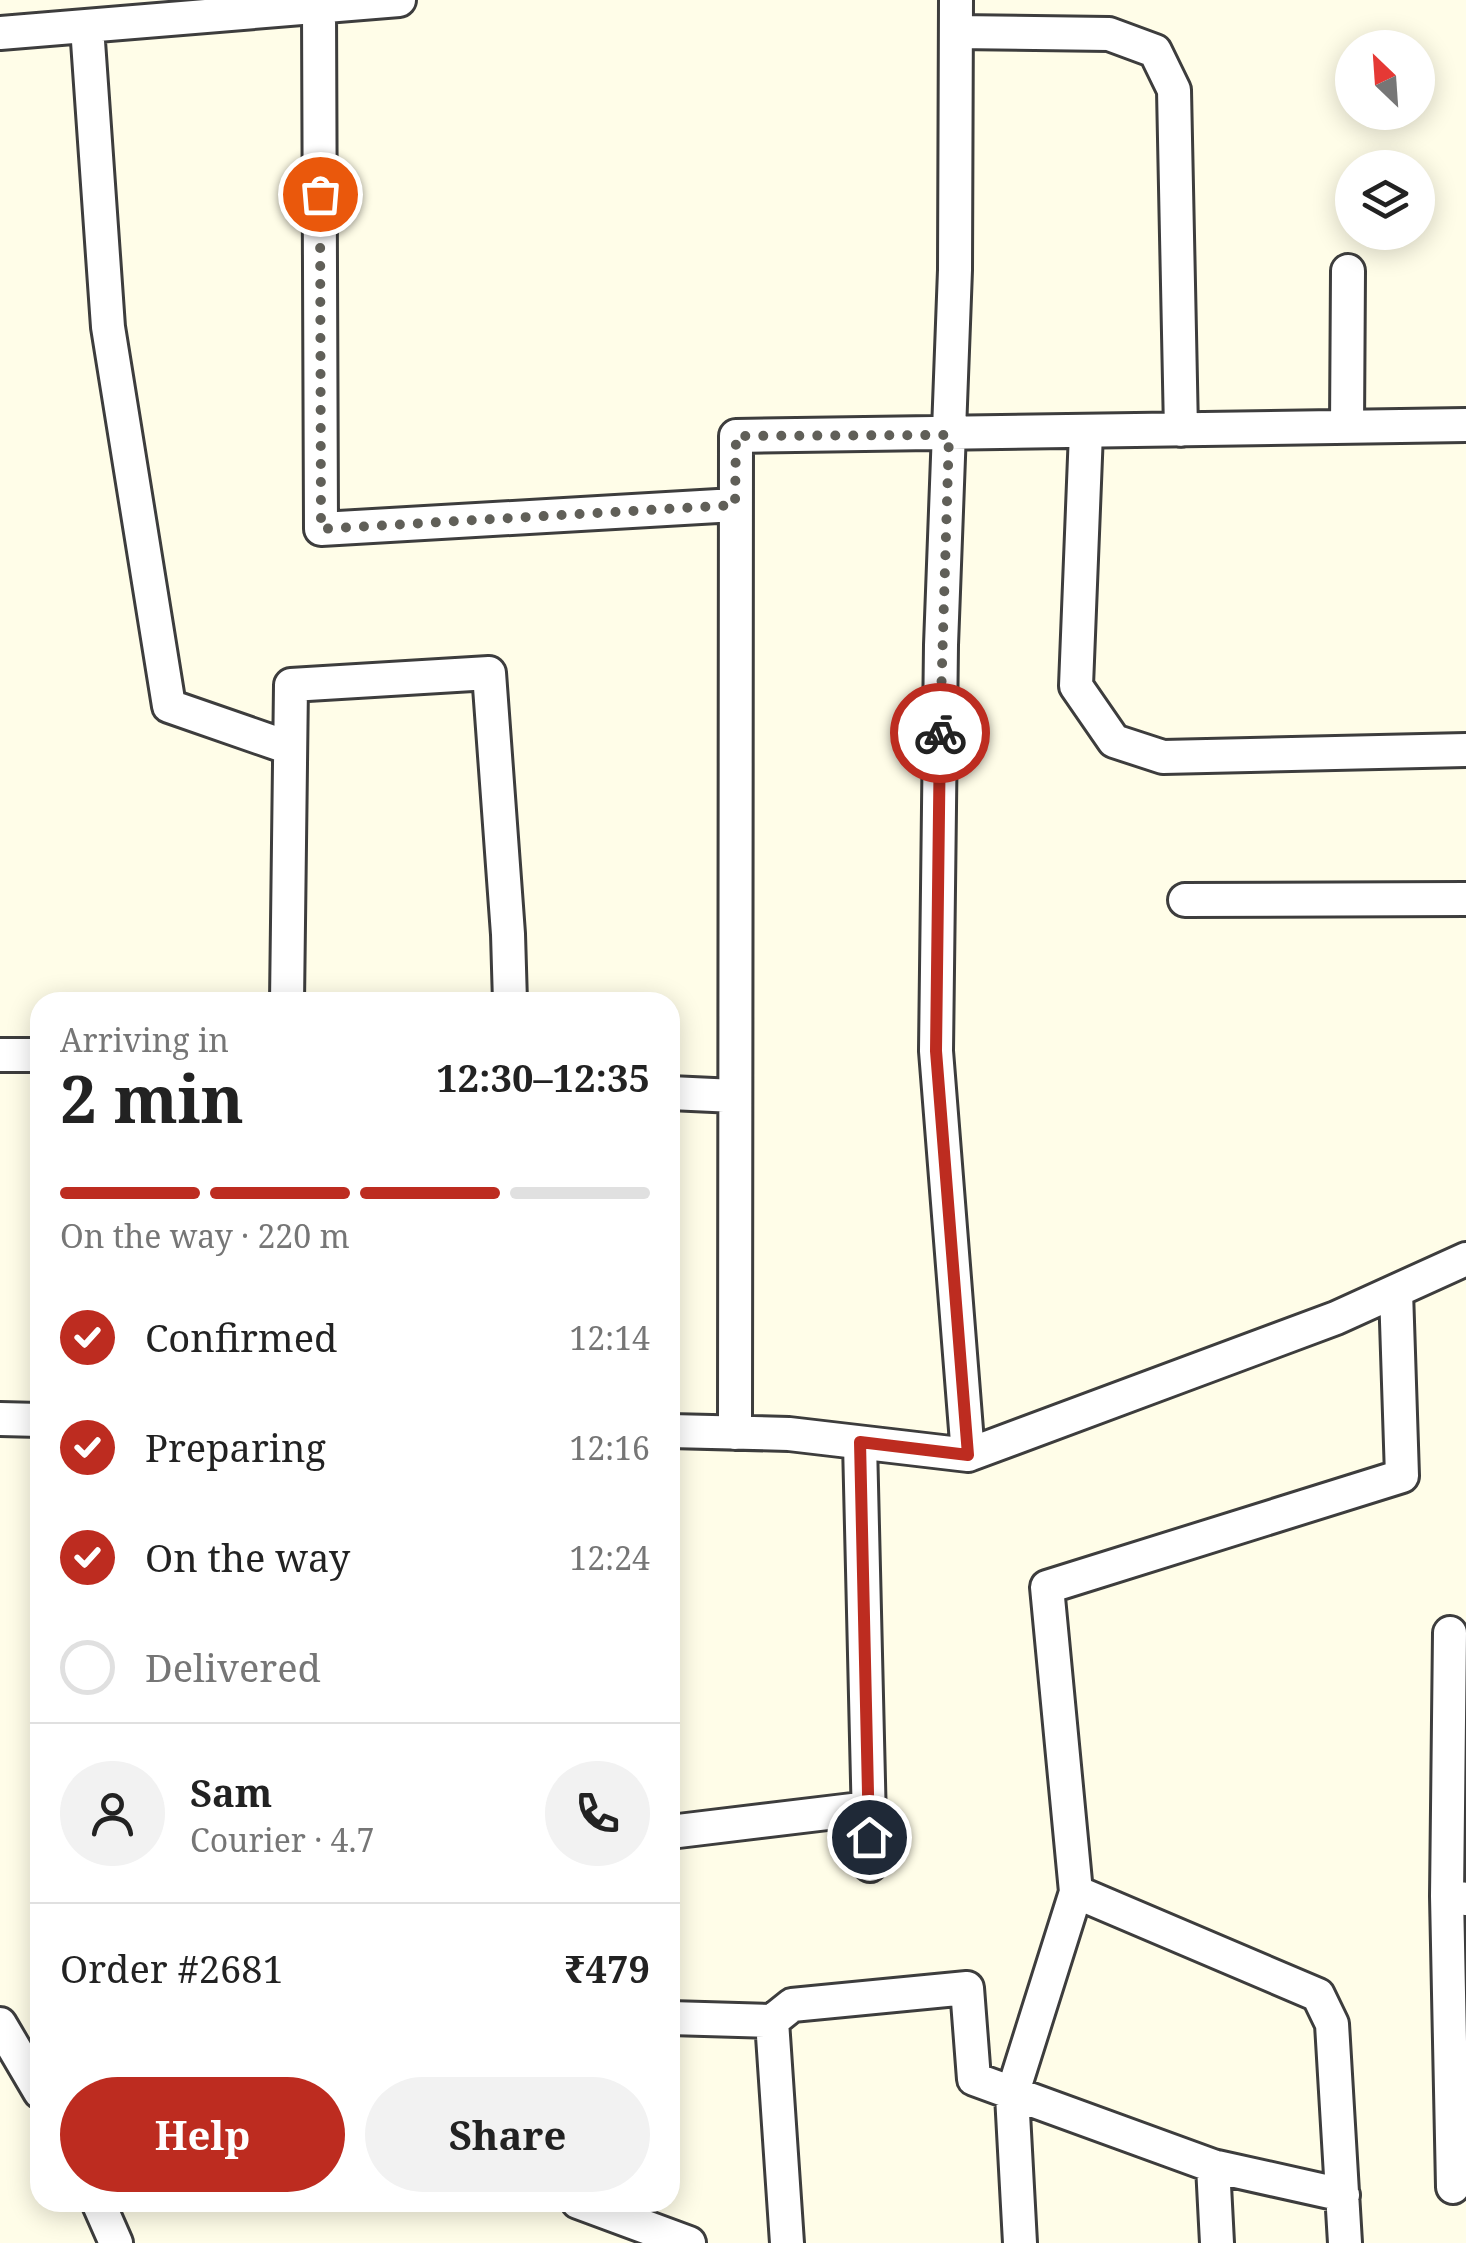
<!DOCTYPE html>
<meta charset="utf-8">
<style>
body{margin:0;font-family:"Noto Serif",serif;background:#f2f2f2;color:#222;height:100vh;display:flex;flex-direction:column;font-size:38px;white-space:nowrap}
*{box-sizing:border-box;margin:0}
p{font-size:32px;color:#767676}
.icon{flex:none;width:55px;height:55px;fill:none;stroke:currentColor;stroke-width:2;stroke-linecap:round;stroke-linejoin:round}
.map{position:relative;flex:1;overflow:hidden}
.side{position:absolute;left:30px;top:992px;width:650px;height:1220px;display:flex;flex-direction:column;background:#fff;border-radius:30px;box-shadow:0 5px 25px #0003}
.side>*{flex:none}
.needle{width:65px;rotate:335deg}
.fabs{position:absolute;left:1335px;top:30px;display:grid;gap:20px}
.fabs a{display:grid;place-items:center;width:100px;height:100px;border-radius:50%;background:#fff;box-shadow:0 5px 25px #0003;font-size:50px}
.pin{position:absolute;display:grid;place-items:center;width:85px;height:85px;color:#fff;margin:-42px;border:5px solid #fff;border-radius:50%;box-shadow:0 2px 10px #0007}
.courier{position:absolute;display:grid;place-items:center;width:100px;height:100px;margin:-50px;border:8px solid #bd2c20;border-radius:50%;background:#fff;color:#222;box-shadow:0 2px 12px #0007}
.summary em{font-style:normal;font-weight:700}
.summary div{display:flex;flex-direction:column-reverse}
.summary{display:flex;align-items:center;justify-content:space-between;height:170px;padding:0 30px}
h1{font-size:65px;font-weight:700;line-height:75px}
.bar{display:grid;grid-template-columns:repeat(4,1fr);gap:15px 10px;align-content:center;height:120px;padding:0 30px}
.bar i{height:12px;border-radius:8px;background:#e0e0e0}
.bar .current{background:#bd2c20}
.bar p{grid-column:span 4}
.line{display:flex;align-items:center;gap:25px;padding:0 30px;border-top:2px solid #e0e0e0}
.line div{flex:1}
.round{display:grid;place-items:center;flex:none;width:105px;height:105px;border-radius:52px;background:#f2f2f2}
ol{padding:0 30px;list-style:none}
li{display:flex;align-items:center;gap:30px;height:110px}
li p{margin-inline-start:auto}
li .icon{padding:10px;border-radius:50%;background:#bd2c20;color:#fff;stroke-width:4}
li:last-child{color:#767676}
li i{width:55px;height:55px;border:5px solid #e0e0e0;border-radius:50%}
.cta{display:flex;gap:20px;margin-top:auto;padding:20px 30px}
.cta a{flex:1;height:115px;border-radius:60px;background:#bd2c20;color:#fff;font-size:40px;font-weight:700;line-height:115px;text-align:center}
.cta a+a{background:#f2f2f2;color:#222}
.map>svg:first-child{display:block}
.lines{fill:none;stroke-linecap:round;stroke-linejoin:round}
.minor-casing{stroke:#3d3d3d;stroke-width:38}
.minor{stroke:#fff;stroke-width:32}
.done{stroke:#605f58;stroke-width:10;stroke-dasharray:0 18}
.route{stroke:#bd2c20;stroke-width:12}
</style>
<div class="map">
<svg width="1466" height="2243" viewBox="0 0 1466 2243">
<rect width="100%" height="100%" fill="#fffde8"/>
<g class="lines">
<defs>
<path id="minor" d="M956,0l-1,270 -14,375 -5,406 32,404
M319,8l2,521 414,-24
M87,27l21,300 61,379 121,42
M956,32l153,2 46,17 19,39 7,340
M0,33l399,-33
M1347,427l1,-156
M1086,432l-10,254 38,55 49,16 303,-7
M1185,900l281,-1
M287,1002l4,-317 198,-12 19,261 2,68
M0,1055h40
M670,1093l65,3
M0,1419l40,1
M670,1431l119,3 179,21 368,-137 130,-59
M735,1433l1,-997 730,-11
M860,1443l10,422
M1450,1633l-3,263 19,3
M670,1832l199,-24
M1076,1892l242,103 14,29 13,219
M1447,1896l6,291
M670,2018l102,3 15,222
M772,2021l20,-16 175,-17 7,91 239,87 130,29
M0,2024l40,68
M1213,2166l4,77
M98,2202l18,41
M578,2202l111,41
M1020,2243l-8,-148 64,-203 -29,-305 355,-111 -6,-185"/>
</defs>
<use href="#minor" class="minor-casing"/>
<use href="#minor" class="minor"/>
</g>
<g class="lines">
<path class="done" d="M320,194l1,335 414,-24 1,-69 213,-1 -9,298"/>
<path class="route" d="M869,1837l-9,-395 108,13 -32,-404 4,-318"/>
</g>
</svg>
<div class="fabs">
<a><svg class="needle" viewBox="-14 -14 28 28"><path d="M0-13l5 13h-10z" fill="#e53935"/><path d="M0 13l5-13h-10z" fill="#767676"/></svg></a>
<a><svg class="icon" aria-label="layers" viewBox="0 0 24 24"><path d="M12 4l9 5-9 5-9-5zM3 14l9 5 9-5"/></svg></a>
</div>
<div class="pin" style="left:320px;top:194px;background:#ea580c"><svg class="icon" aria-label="bag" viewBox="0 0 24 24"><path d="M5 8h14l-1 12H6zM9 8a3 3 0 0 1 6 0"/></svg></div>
<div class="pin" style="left:869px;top:1837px;background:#1f2937"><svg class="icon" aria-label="home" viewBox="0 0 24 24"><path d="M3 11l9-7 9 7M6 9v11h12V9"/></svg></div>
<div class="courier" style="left:940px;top:733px"><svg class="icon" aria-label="bike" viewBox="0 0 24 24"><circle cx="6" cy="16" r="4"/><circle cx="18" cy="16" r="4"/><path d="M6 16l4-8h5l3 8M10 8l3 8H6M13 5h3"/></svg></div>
<section class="side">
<div class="summary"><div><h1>2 min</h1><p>Arriving in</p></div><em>12:30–12:35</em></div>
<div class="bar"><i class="current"></i><i class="current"></i><i class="current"></i><i></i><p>On the way · 220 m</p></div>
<ol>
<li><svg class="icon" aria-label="check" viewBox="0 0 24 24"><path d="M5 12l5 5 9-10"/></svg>Confirmed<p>12:14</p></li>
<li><svg class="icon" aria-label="check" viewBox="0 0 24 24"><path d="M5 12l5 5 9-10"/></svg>Preparing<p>12:16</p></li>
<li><svg class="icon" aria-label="check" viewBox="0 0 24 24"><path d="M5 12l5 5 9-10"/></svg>On the way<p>12:24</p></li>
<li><i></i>Delivered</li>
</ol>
<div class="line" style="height:180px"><a class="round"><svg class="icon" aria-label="person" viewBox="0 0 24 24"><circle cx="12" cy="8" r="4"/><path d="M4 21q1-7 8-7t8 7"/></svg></a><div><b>Sam</b><p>Courier · 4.7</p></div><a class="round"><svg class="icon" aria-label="phone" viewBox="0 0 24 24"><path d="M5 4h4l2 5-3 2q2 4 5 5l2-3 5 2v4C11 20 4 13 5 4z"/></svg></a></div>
<div class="line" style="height:130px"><div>Order #2681</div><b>₹479</b></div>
<div class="cta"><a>Help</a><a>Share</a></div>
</section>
</div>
